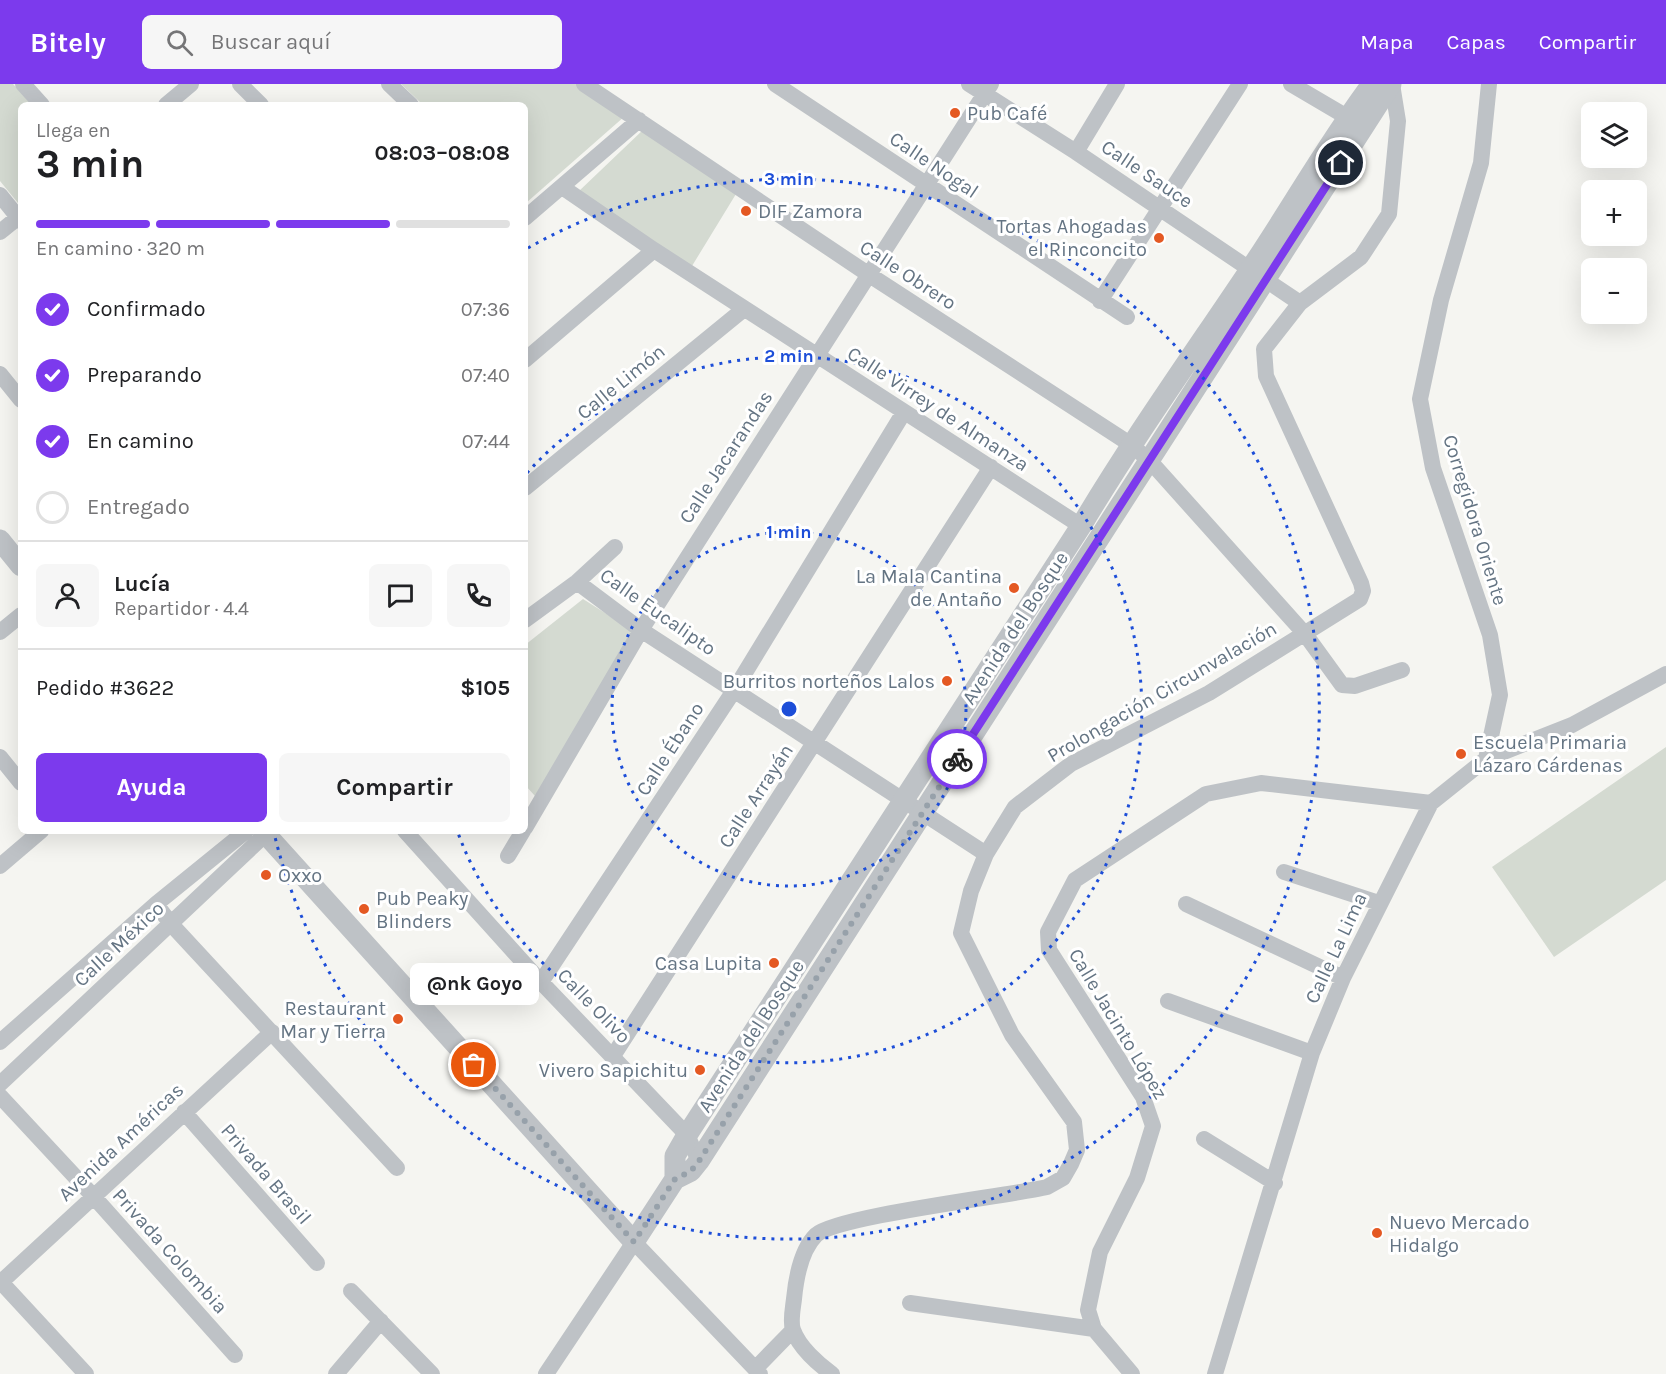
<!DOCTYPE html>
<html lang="es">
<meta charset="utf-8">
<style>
body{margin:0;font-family:Karla,sans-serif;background:#f6f6f6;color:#202124;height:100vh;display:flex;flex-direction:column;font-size:22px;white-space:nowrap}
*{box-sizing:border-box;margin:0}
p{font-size:20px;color:#757577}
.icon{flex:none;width:33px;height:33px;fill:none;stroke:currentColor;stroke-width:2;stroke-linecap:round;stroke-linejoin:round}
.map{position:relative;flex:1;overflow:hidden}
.drawer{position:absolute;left:18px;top:18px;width:510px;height:732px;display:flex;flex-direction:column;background:#fff;border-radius:9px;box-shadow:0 6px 24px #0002}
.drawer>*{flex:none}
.fabs{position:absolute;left:1581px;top:18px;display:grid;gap:12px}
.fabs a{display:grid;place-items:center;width:66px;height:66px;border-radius:9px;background:#fff;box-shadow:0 6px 24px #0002;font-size:30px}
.pin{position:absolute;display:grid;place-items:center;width:51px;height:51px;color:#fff;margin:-26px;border:3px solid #fff;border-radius:50%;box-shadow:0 2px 6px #0007}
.courier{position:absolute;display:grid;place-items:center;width:60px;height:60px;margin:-30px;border:4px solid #7c3aed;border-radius:50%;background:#fff;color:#222;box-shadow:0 2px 8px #0007}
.bubble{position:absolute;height:42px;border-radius:9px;background:#fff;box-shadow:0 6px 24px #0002;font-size:20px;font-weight:700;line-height:42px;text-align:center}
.summary em{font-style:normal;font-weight:700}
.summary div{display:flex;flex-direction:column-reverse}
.summary{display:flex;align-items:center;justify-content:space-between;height:102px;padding:0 18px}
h1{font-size:39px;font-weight:700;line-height:45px}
.bar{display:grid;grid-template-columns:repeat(4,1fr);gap:9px 6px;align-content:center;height:72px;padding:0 18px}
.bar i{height:8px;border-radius:4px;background:#e0e0e0}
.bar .active{background:#7c3aed}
.bar p{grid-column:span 4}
.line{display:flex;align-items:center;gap:15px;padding:0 18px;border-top:2px solid #e0e0e0}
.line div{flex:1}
.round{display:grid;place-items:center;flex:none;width:63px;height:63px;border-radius:9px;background:#f6f6f6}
ol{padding:0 18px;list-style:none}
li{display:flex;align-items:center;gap:18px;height:66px}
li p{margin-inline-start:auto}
li .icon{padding:6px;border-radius:50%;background:#7c3aed;color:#fff;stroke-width:4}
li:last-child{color:#757577}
li i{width:33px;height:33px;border:3px solid #e0e0e0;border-radius:50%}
.action{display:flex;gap:12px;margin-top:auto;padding:12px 18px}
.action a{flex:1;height:69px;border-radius:9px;background:#7c3aed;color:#fff;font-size:24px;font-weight:700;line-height:69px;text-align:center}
.action a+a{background:#f6f6f6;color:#202124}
header{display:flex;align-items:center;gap:36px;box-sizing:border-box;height:84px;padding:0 30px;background:#7c3aed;color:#fff}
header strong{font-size:28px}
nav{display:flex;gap:33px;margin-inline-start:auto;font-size:21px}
.search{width:420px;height:54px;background:#f6f6f6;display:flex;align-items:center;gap:15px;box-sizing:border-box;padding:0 21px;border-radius:9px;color:#757577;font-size:22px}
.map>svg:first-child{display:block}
.green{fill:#d4dad1}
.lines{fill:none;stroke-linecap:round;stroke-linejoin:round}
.minor{stroke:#bec2c6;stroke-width:16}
.tertiary{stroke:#bec2c6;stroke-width:21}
.done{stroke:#97a1aa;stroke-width:6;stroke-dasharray:0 10.8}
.route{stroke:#7c3aed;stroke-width:8}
.ring{fill:none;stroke:#1d4ed8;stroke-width:3;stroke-dasharray:3 6}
.poi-dot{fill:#e45923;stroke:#fff;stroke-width:2}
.labels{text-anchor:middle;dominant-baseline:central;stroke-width:6;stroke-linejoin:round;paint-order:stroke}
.poi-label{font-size:20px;fill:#647483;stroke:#fff;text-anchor:start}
.street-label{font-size:20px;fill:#647483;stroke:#fff}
.centre{fill:#1d4ed8;stroke:#fff;stroke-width:3}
.ring-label{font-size:18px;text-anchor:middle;font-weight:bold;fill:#1d4ed8;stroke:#fff;stroke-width:6;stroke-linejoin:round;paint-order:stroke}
</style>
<header>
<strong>Bitely</strong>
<div class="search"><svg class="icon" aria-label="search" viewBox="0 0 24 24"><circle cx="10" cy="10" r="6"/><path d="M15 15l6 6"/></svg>Buscar aquí</div>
<nav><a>Mapa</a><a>Capas</a><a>Compartir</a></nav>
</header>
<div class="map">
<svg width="1666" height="1290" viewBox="0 0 1666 1290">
<rect width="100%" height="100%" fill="#f5f5f1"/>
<path class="green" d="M0,0h13l20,21h-12v96l-3,2 -18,-22z
M401,0h175l49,32 -99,87 -1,-98h-102z
M644,45l92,65 -44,72 -114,-74z
M583,515l54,34 -102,163 -10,-11v-140z
M1666,663v133l-112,77 -62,-90z"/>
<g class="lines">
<path class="minor" d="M23,0l19,21
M240,0l21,21
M389,0l22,21
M584,0l284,190 262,170 19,16 156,174 37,51 13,1 47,-16
M775,0l352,233
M969,0l107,68 224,151
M1291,0l56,33
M166,21l25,-21
M1076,68l41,-68
M562,103l92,63 427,276
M0,111l21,26
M525,134l114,-98
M0,148l21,-17
M1100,217l140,-217
M525,276l129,-110
M0,290l21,26
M525,404l219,-179
M577,498l64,48 345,224
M525,536l52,-38 38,-35
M0,548l21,-17
M0,673l21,26
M1486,675l14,-64 -10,-60 -57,-167 -13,-69 21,-99 40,-137 8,-79
M525,744l116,-198 350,-546
M405,747l136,151 146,153 12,26
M508,772l15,-25
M0,782l41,-35
M1284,788l95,31
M156,820l15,20 226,244
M1186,820l157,74
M541,898l194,-293 169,-277
M1168,917l144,52
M0,958l156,-138 90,-73
M613,972l378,-589
M0,1000l269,-253
M0,1012l94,101 141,158
M184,1028l133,151
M1204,1055l71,44
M0,1197l86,93
M0,1199l272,-251
M351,1207l81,83
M910,1219l184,26
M755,1285l38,-39
M336,1290l45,-53
M546,1290l88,-132 126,132
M832,1290c-14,-10 -33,-27 -39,-44 -3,-9 0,-22 1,-31 2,-21 7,-49 22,-64 21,-19 192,-39 231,-48l16,-9 8,-14 6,-14 -3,-28 -62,-87 -51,-102 10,-42 15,-37 29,-47 56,-43 138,-71 151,-94 3,-8 -2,-8 -95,-207 -2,-27 36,-46 61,-46 28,-43 9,-93 -6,-37
M1132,1290l-38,-45 -6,-19 12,-58 37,-74 16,-52 -10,-29 -94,-147 -1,-18 27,-52 131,-86 55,-11 170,20
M1215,1290l97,-321 31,-75 88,-175 55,-44 86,-34 94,-51"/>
<path class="tertiary" d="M0,456l21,26
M263,747l371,411 41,-63 16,-8 8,-10 692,-1077
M675,1095v-23l12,-21 394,-609c52,-87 111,-170 168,-255 42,-62 78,-127 123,-187"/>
</g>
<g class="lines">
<path class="done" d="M474,981l160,177 41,-63 16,-8 8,-10 258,-402"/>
<path class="route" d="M957,675l384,-596"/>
</g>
<g class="ring">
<circle cx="789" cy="625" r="177"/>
<path d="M527 389A353 353 0 1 1 458 749"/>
<path d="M528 164A530 530 0 1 1 274 749"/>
</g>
<g class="poi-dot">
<circle cx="955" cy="29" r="6"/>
<circle cx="746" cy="127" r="6"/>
<circle cx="1159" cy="154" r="6"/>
<circle cx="1014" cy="504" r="6"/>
<circle cx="947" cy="597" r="6"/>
<circle cx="1461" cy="670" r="6"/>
<circle cx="266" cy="791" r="6"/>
<circle cx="364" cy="825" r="6"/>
<circle cx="774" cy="879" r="6"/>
<circle cx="398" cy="935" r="6"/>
<circle cx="700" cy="986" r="6"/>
<circle cx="1377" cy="1149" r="6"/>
</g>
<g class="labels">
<g class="poi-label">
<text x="967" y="29">Pub Café</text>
<text x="758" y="127">DIF Zamora</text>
<text x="1147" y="142" text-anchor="end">Tortas Ahogadas<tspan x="1147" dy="23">el Rinconcito</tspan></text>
<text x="1002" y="492" text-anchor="end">La Mala Cantina<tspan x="1002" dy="23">de Antaño</tspan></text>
<text x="935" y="597" text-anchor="end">Burritos norteños Lalos</text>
<text x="1473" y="658">Escuela Primaria<tspan x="1473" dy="23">Lázaro Cárdenas</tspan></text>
<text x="278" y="791">Oxxo</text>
<text x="376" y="814">Pub Peaky<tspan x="376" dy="23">Blinders</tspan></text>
<text x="762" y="879" text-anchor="end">Casa Lupita</text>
<text x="386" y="924" text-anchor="end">Restaurant<tspan x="386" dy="23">Mar y Tierra</tspan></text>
<text x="688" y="986" text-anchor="end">Vivero Sapichitu</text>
<text x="1389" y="1138">Nuevo Mercado<tspan x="1389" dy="23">Hidalgo</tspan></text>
</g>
<g class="street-label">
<text transform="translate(934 81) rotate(34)">Calle Nogal</text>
<text transform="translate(1147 90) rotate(34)">Calle Sauce</text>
<text transform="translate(908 191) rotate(33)">Calle Obrero</text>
<text transform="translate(621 298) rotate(-39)">Calle Limón</text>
<text transform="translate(938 325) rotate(33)">Calle Virrey de Almanza</text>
<text transform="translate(726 373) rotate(-57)">Calle Jacarandas</text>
<text transform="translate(1475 436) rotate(73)">Corregidora Oriente</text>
<text transform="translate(658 528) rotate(35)">Calle Eucalipto</text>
<text transform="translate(1015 544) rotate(-57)">Avenida del Bosque</text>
<text transform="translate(1162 608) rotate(-30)">Prolongación Circunvalación</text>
<text transform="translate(670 665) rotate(-57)">Calle Ébano</text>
<text transform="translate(756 712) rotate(-57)">Calle Arrayán</text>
<text transform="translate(119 860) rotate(-43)">Calle México</text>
<text transform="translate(1336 864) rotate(-65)">Calle La Lima</text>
<text transform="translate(594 922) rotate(46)">Calle Olivo</text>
<text transform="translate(1118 940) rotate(59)">Calle Jacinto López</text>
<text transform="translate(751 952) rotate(-57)">Avenida del Bosque</text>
<text transform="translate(121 1058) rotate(-43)">Avenida Américas</text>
<text transform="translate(266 1090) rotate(49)">Privada Brasil</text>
<text transform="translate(170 1167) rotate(48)">Privada Colombia</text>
</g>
</g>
<circle cx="789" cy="625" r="9" class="centre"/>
<g class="ring-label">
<text x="789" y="101">3 min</text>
<text x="789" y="278">2 min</text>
<text x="789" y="454">1 min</text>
</g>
</svg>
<div class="fabs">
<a><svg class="icon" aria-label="layers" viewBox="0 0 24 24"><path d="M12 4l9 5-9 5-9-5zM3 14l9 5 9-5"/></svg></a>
<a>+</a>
<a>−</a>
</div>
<div class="pin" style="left:474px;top:981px;background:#ea580c"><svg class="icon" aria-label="bag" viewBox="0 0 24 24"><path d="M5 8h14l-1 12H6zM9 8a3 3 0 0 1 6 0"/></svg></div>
<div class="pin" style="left:1341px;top:79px;background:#1f2937"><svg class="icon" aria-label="home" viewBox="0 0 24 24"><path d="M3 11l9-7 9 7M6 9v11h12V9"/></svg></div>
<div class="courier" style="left:957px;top:675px"><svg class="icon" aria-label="bike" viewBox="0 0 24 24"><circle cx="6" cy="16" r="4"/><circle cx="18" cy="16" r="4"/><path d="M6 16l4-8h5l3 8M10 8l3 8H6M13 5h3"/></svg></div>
<div class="bubble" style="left:410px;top:879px;width:129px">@nk Goyo</div>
<section class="drawer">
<div class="summary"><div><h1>3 min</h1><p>Llega en</p></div><em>08:03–08:08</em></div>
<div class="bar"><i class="active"></i><i class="active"></i><i class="active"></i><i></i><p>En camino · 320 m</p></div>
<ol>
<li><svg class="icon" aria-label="check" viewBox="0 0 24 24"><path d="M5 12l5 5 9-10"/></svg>Confirmado<p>07:36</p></li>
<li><svg class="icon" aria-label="check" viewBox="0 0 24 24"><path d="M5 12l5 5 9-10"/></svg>Preparando<p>07:40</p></li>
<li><svg class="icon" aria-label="check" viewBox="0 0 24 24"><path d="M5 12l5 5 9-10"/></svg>En camino<p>07:44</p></li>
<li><i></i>Entregado</li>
</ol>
<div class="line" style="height:108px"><a class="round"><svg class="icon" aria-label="person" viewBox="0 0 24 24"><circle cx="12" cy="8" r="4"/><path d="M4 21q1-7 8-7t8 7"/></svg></a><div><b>Lucía</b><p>Repartidor · 4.4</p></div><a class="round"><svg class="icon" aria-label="chat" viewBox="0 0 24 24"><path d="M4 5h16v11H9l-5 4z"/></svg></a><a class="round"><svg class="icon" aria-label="phone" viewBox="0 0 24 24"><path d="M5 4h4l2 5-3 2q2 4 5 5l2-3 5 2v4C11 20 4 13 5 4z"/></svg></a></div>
<div class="line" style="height:78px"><div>Pedido #3622</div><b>$105</b></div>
<div class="action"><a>Ayuda</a><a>Compartir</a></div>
</section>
</div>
